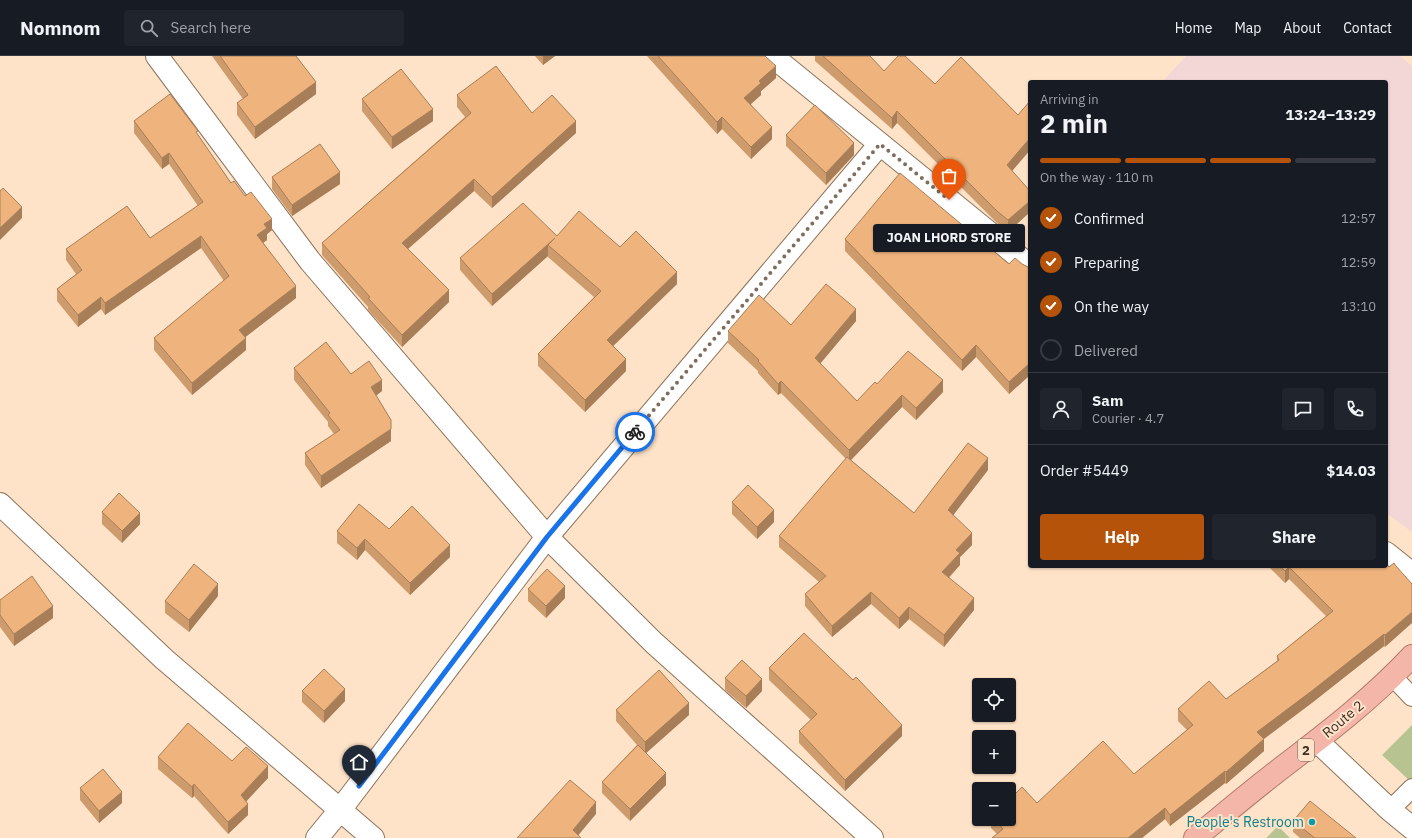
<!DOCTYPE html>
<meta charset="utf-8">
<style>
body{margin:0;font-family:"IBM Plex Sans",sans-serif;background:#20242c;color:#f1f3f6;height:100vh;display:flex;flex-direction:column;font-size:15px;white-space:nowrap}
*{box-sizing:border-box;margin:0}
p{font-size:13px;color:#9ea1a6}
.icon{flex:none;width:22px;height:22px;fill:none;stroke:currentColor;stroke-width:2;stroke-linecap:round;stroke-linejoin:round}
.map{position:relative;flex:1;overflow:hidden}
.side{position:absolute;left:1028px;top:24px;width:360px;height:488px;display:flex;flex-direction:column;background:#171b24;border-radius:4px;box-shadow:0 1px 3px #0004}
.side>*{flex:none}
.controls{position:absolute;left:972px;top:622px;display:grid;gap:8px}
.controls a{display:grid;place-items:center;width:44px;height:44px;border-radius:4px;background:#171b24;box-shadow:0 1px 3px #0004;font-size:20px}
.pin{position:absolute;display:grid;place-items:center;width:34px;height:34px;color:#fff;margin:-41px -17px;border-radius:50% 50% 50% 0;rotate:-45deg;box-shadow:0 0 4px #0007}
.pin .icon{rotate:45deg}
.courier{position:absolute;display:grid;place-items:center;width:40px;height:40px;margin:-20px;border:3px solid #1a73e8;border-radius:50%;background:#fff;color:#222;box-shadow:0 1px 5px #0007}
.bubble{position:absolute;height:28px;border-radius:4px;background:#171b24;box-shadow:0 1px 3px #0004;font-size:13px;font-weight:800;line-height:28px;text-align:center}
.head em{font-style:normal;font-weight:800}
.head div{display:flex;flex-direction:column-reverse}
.head{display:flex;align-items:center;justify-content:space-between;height:68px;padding:0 12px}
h1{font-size:26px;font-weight:800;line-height:30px}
.bar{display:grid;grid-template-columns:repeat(4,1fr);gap:6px 4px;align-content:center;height:48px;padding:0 12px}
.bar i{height:5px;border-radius:3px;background:#363941}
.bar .current{background:#b45309}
.bar p{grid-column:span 4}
.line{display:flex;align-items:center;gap:10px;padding:0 12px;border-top:1px solid #363941}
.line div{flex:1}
.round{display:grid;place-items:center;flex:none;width:42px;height:42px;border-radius:4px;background:#20242c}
ol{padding:0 12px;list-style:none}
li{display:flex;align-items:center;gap:12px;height:44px}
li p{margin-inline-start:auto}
li .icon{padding:4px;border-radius:50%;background:#b45309;color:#fff;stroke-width:4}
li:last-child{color:#9ea1a6}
li i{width:22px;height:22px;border:2px solid #363941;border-radius:50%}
.action{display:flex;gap:8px;margin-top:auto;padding:8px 12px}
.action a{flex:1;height:46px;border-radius:4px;background:#b45309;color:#fff;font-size:16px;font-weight:800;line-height:46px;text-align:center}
.action a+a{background:#20242c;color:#f1f3f6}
header{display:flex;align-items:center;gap:24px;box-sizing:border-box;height:56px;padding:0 20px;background:#171b24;border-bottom:1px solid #363941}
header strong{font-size:19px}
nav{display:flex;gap:22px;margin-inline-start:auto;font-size:14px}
.search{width:280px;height:36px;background:#20242c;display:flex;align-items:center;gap:10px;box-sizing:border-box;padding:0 14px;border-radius:4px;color:#9ea1a6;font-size:15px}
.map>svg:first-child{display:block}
.commercial{fill:#f2d7d6}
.green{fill:#b7c391}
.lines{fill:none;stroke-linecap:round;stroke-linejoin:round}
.pedestrian-casing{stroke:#8c745b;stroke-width:20}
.minor-casing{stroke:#8c745b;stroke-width:24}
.tertiary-casing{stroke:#8c745b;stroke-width:24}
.trunk-casing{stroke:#b17b6c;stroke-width:24}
.pedestrian{stroke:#fff;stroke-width:18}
.minor{stroke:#fff;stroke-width:22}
.tertiary{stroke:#fff;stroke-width:22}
.trunk{stroke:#f4b6a8;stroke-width:22}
.wall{fill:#ce9b6c}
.shaded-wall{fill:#a77e58}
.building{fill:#efb47d;stroke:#a77e58}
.done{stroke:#7f6e5e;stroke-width:4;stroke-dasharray:0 7.2}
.route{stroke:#1a73e8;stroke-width:5}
.culture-dot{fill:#0f9aa8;stroke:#ffe3c8;stroke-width:1.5}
.labels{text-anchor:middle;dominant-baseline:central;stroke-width:4;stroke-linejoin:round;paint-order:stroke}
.shield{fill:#ffe3c8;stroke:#756556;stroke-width:1}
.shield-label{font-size:13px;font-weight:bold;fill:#3a2f25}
.street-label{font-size:14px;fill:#3a2f25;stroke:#ffe3c8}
.culture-label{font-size:14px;fill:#0d838f;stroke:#ffe3c8;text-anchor:end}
</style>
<header>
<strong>Nomnom</strong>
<div class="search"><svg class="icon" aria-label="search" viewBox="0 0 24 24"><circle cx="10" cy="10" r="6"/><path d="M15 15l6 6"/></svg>Search here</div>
<nav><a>Home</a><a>Map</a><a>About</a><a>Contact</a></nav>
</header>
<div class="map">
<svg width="1412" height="782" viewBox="0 0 1412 782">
<rect width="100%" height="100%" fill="#ffe3c8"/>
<path class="commercial" d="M1186,0h214l12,10v466l-26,-19v-431h-224z"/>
<path class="green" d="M1412,669v58l-30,-28z
M1278,770l12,12h-24z"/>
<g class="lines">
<defs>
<path id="pedestrian" d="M1393,621l19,20
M1390,754l22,-22"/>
<path id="minor" d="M772,0l258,210
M0,448l164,155 209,179
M1386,497l26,21
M317,782l23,-28 207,-273 333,-393"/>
<path id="tertiary" d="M157,0l153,205 237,276 107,106 218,195
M1317,685l73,69 22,18"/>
<path id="trunk" d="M1195,782c27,-22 53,-44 80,-65 48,-37 96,-73 137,-117"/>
</defs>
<use href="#pedestrian" class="pedestrian-casing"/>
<use href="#minor" class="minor-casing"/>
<use href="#tertiary" class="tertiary-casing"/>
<use href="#trunk" class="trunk-casing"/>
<use href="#pedestrian" class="pedestrian"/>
<use href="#minor" class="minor"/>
<use href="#tertiary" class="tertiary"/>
<use href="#trunk" class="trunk"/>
</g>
<path class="wall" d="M212,0h84l20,38 -61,45 -18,-24v-12l6,-4z
M535,0h20l-12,9z
M647,0h118l11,22 -15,13v4l-10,9 21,35 -21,20 -29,-30 -5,5z
M815,0h55l14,15 51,13 95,66 -18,21 18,20v21l-22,20 -11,-9 -100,-100 -5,6 -77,-68z
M457,39l75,18 44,20 -84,75 -18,-17 -66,58 41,53 -47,45 -34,-37v-3l-46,-52v-12l143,-126 -8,-10z
M362,43l71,22 -41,28 -30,-38z
M134,65l64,14 33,48 14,13 27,34 -5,4v6l-4,3 33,55 -51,39 1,13 -54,45 -38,-45v-12l70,-57 -23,-33 -96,67 -4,-6 -23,18 -21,-26v-12l19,-15 -10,-14v-11l84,-11 48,-32 -29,-42 -7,5 -28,-36z
M786,79l68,20 -28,30 -40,-39z
M272,121l68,7 -48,32 -20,-27z
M557,180l63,11 57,37 -64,62 13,25 -41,41 -47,-46v-12l56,-57 -46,-40v-1l-56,50 -32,-36v-12z
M845,183l164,25h13l8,4v107l-21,19 -33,-37 -14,14 -117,-120z
M856,265l-36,42 37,38 20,-17 66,8 -27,28 -14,-13 -51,53 63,53 74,-43 -35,45 19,30 -12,12v8l-11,13 25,32 -30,37 -35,-28 -10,10 -28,-25 -39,33 -27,-31v-12l14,-12 -40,-35v-11l67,-77 -65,-66 -3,2 -20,-22v-2l-30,-28v-12l63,-6z
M294,312l57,6 31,17 -6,5 15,45 -70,47 -16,-23v-12l29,-19 -6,-8v-4l-34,-42z
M732,446l42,20 -17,17 -25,-25z
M102,456l38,12 -18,19 -20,-19z
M389,473l61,28 -40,38 -45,-45 -8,10 -20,-17v-12z
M1268,510h118l-1,81 -1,-1 -71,56 -49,37v12l-38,33 -1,-1 -55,43 -5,-7 -23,19h-150l5,-4 -6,-6v-9h18l28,-16 97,-29 53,-44 -9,-9v-12l48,-10 51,-38v-5l49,-40 -37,-37 -4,4z
M528,533l37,9 -19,20 -18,-17z
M218,540l-29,36 -24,-19v-12z
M0,544l53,18 -39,28 -14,-19z
M769,612l133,68 -57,55 -46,-48v-12l12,-11 -42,-40z
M725,622l37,13 -16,17 -21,-18z
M302,635l43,10 -21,22 -22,-21z
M616,654l73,5 -43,38 20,32 -36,36 -28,-28v-11l35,-37 -21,-24z
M158,701l74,4 36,17 -22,23 2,14 -20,19 -34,-38 -2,2 -34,-29z
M80,732l42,15 -23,20 -19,-23z
M1293,765l63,17h-56l-7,-6z"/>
<path class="shaded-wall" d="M543,0h12l-12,9z
M776,10v12l-15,13v4l-17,15v-12l15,-17z
M316,26v12l-61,45v-12z
M433,53v12l-41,28v-12z
M897,55v12l-5,6v-11z
M722,61v12l-5,5v-12z
M576,65v12l-84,75v-11z
M772,71v12l-21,20v-12z
M1030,82v12l-23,27v-12z
M854,87v12l-28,30v-12z
M169,97v11l-7,5v-11z
M340,116v12l-48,32v-11z
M474,123v12l-72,63v-11z
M1030,145v11l-22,20v-12z
M22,151v11l-22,22v-12z
M272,163v11l-5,4v6l-10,7v-12l7,-11z
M201,180v12l-96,67v-12z
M555,182l-7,7v11l-56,50v-12z
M677,216v12l-70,68v-12z
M296,230v12l-57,44v-12z
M449,234v12l-47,45v-12z
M101,241v12l-23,18v-12z
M856,253v12l-41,49v-12z
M246,282v12l-54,45v-12z
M976,289v12l-14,14v-11z
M626,303v12l-41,41v-12z
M1030,307v12l-21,19v-12z
M382,324v11l-11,8v-12z
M943,324v12l-27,28v-12z
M781,325v12l-3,2v-11z
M902,339v12l-53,55v-12z
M391,373v12l-70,47v-12z
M988,402v12l-40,52v-12z
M774,454v12l-17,17v-12z
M140,457v11l-18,19v-12z
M972,477v12l-12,12v8l-18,19v-12l14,-22z
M365,483v11l-8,10v-12z
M450,489v12l-40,38v-12z
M1289,511v12l-4,4v-12z
M218,528v12l-29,36v-12z
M565,530v12l-19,20v-12z
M871,536v12l-39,33v-11z
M974,542v12l-30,37v-12z
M53,550v12l-39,28v-12z
M909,551v12l-10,10v-11z
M1412,556v11l-27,24v-12z
M1384,578v12l-71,56 -56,42v-12z
M762,623v12l-16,17v-12z
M345,633v12l-21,22v-12z
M689,647v12l-44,39v-12z
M902,669v11l-57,55v-11z
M1264,683v12l-38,33v-12z
M268,710v12l-27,29v-12z
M1225,715v12l-55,43v-11z
M666,717v12l-36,36v-12z
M194,728v12l-2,2v-11z
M122,736v11l-23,20v-12z
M596,746v12l-20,24 -3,-8z
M248,748v11l-20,19v-12z
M1165,752v11l-23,19h-14z"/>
<path class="building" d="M220,0h76l20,26 -61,45 -18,-24 11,-8z
M658,0h107l11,10 -17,15 2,2 -17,15 28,29 -21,20 -29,-30 -5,5z
M823,0h47l14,15 14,-15h7l30,28 26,-27 57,58 12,-14v37l-23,27 23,26v10l-22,19 -11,-9 -100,-100 -5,7z
M496,10l36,47 20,-18 24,26 -84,76 -18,-18 -72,64 47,47 -47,45 -34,-37 2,-1 -48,-54 149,-130 -14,-18z
M401,13l32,40 -41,28 -30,-38z
M170,38l28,37 -2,1 35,51 3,-2 11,15 6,-4 21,27 -8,5 3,4 -10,7 39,51 -57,44 7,8 -54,45 -38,-45 75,-62 -28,-40 -96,67 -4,-6 -23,18 -21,-26 25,-19 -16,-21 61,-43 23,32 53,-36 -34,-49 -7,5 -28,-37z
M815,49l39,38 -28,30 -40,-38z
M320,88l20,28 -48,33 -20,-28z
M900,117l109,91 6,-6 7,6 8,4v95l-21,19 -33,-37 -14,15 -117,-121z
M3,132l19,19 -22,21v-37z
M523,147l34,33 22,-25 41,36 16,-16 41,41 -70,68 19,19 -41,41 -47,-46 63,-63 -53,-46 7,-7 -63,56 -32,-36z
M826,228l30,25 -41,49 42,43 18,-19 2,2 31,-33 35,29 -27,28 -14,-13 -53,55 -68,-69 -3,3 -20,-23 1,-1 -31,-29 31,-36 32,30z
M326,286l25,32 18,-13 13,19 -11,7 20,33v9l-70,47 -16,-23 35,-23 -12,-15 2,-2 -36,-45z
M968,387l20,15 -40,52 24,23 -16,17 4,3 -18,19 32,26 -30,37 -35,-28 -10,11 -28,-26 -39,34 -27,-32 21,-18 -47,-40 68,-79 67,56z
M748,429l26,25 -17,17 -25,-25z
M119,437l21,20 -18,18 -20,-19z
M359,448l30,25 23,-23 38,39 -40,38 -45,-44 -8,9 -20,-17z
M1386,507l3,4 5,-4 2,3 16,18v28l-27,23 -1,-1 -71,56 -56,42 7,7 -38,33 -1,-1 -55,44 -5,-7 -37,30h-136l11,-9 -9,-10h15v-19l13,-13 15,16 66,-62 31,33 59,-49 -15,-16 31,-28 17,18 53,-39 -2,-4 56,-45 -44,-44 -4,4 -5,-5h106z
M194,508l24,20 -29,36 -24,-19z
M547,513l18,17 -19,20 -18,-17z
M32,520l21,30 -39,28 -14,-19v-15z
M804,577l49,47 3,-3 46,48 -57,55 -46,-49 18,-17 -48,-46z
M742,604l20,19 -16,17 -21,-18z
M324,613l21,20 -21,22 -22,-20z
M659,614l30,33 -44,39 -29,-32z
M188,667l44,38 14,-14 22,19 -27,29 7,9 -20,18 -34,-38 -2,3 -34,-30z
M638,689l28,28 -36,36 -28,-27z
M103,713l19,23 -23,19 -19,-23z
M570,724l26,22 -23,28 8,8h-64z
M1310,745l46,37h-41l-22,-17z"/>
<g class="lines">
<path class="done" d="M635,376l245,-288 69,56"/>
<path class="route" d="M359,730l188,-249 88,-105"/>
</g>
<circle class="culture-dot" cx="1312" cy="766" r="4"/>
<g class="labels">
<rect class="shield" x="1298" y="683" width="16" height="22" rx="3"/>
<g class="shield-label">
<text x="1306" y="694">2</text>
</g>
<g class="street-label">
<text transform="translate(1343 663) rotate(-40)">Route 2</text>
</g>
<g class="culture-label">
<text x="1304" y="766">People's Restroom</text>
</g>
</g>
</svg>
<div class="controls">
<a><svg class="icon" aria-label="locate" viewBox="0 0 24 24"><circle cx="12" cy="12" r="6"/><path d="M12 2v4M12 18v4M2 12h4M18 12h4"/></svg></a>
<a>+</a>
<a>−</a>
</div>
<div class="pin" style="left:949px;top:144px;background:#ea580c"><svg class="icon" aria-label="bag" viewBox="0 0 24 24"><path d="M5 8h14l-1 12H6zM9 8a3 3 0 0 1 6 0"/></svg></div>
<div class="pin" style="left:359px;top:730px;background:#1f2937"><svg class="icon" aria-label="home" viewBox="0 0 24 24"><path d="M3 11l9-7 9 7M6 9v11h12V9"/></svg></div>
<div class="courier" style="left:635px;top:376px"><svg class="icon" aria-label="bike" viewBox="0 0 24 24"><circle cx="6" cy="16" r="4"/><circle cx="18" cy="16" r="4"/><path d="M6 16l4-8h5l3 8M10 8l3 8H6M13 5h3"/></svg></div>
<div class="bubble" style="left:873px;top:168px;width:152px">JOAN LHORD STORE</div>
<section class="side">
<div class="head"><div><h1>2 min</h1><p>Arriving in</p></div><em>13:24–13:29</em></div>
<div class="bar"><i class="current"></i><i class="current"></i><i class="current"></i><i></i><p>On the way · 110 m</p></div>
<ol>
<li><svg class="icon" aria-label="check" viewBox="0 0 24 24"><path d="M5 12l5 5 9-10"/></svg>Confirmed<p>12:57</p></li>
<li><svg class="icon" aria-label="check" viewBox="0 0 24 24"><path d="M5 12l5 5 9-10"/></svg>Preparing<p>12:59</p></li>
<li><svg class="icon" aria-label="check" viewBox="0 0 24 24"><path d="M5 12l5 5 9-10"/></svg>On the way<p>13:10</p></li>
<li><i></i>Delivered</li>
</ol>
<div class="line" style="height:72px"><a class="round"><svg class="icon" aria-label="person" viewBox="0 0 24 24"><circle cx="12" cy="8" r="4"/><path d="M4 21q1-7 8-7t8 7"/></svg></a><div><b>Sam</b><p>Courier · 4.7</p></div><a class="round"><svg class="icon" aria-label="chat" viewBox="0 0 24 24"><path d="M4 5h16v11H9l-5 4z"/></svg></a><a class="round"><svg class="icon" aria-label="phone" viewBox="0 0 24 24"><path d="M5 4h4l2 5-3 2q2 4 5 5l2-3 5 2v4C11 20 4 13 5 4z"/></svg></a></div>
<div class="line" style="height:52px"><div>Order #5449</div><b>$14.03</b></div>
<div class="action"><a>Help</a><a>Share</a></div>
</section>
</div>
